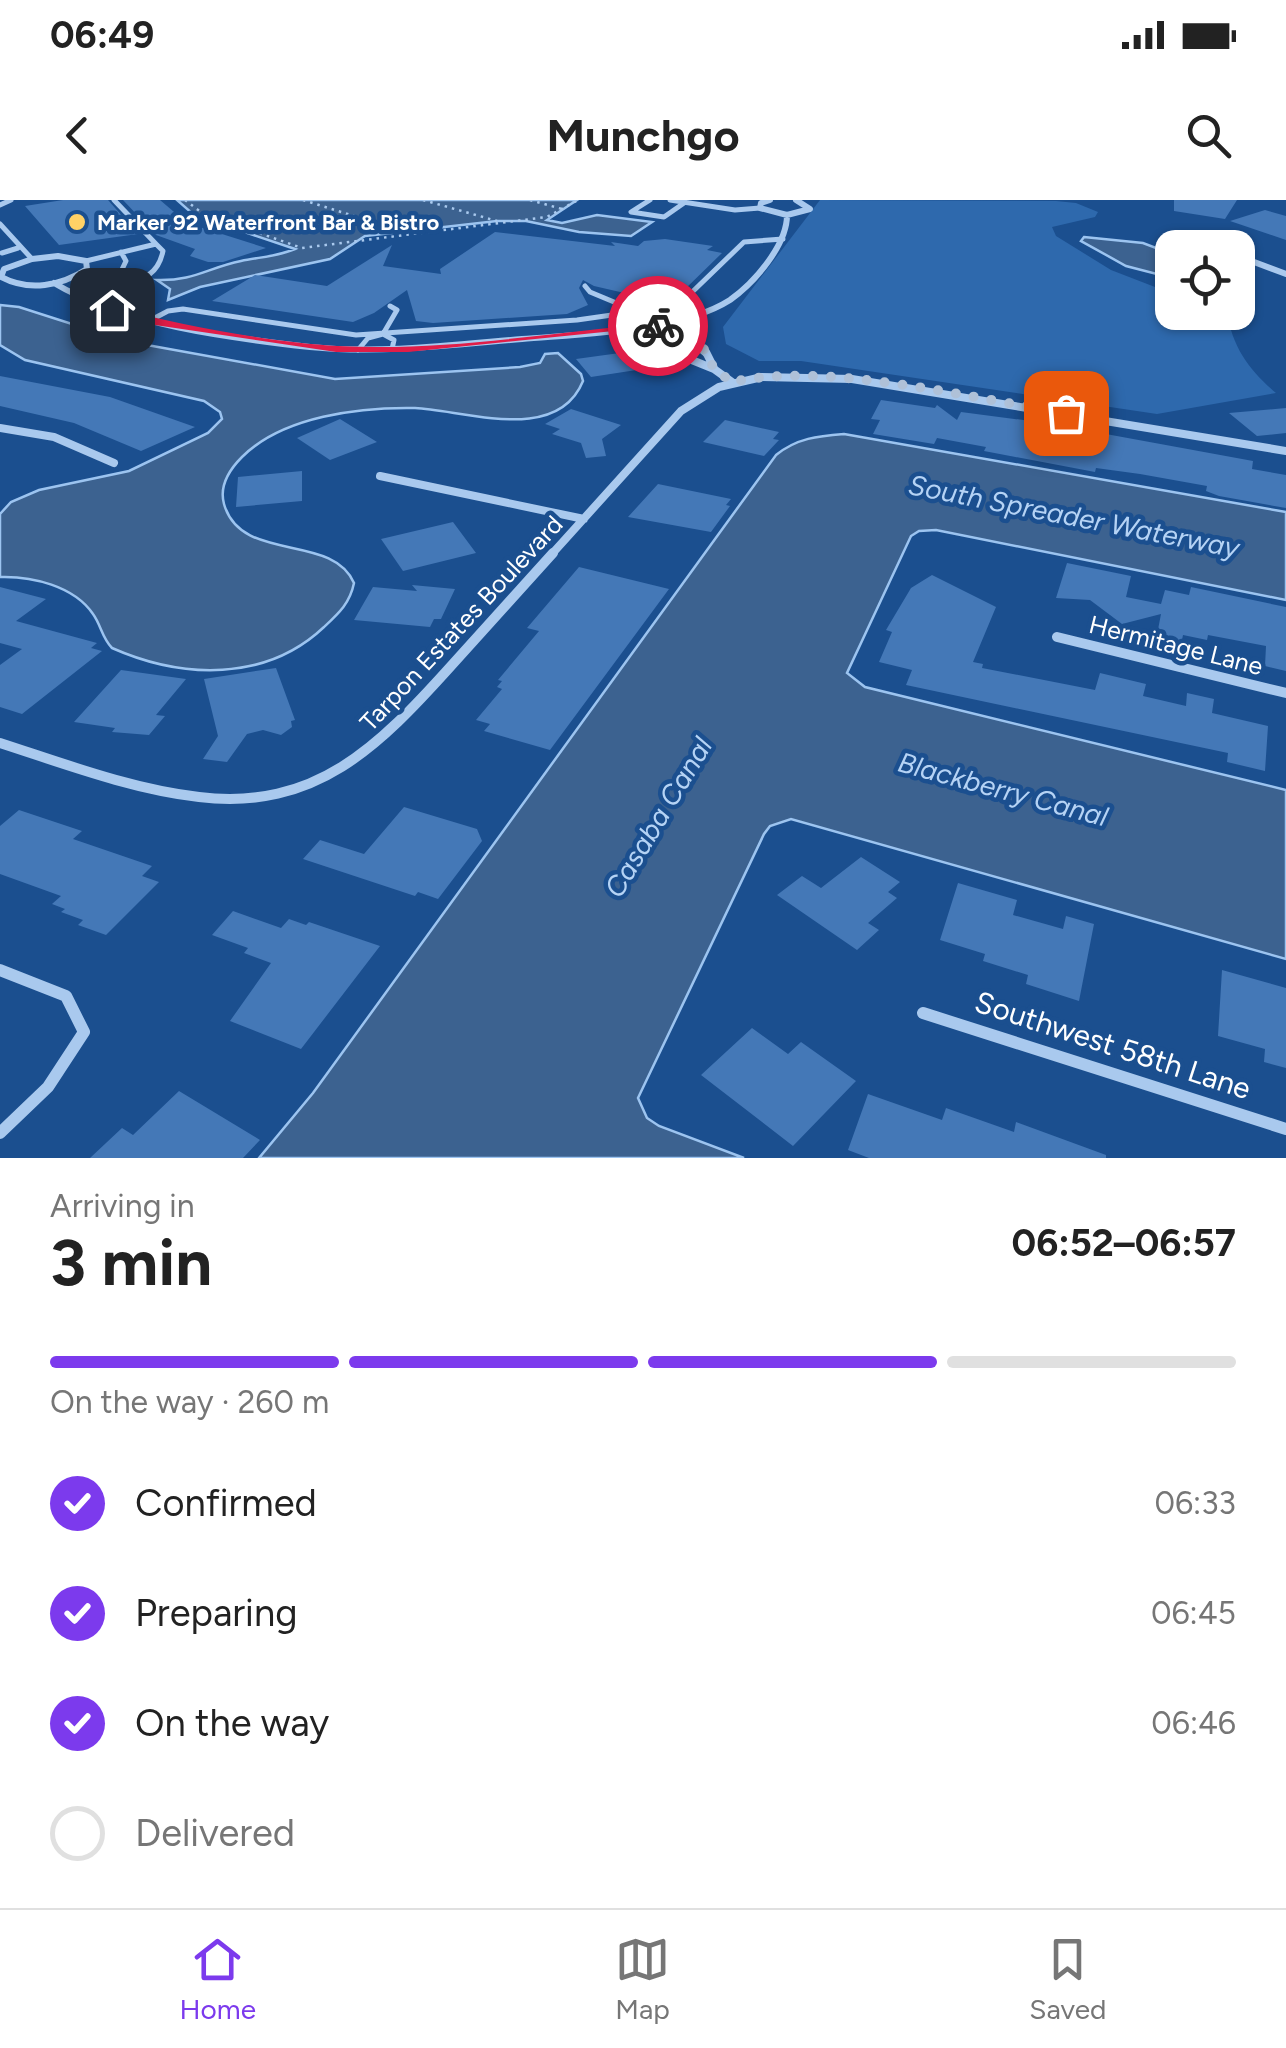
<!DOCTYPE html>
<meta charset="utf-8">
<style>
body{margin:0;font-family:Figtree,sans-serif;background:#f6f6f6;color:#222;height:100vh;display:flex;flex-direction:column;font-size:38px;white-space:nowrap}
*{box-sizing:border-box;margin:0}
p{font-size:32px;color:#767676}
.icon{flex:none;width:55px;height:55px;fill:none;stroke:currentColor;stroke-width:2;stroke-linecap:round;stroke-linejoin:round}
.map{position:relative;height:958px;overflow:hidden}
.details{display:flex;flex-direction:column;background:#fff;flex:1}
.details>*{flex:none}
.tools{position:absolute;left:1155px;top:30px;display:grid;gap:20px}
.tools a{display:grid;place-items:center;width:100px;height:100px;border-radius:20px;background:#fff;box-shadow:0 2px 8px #0004;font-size:50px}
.pin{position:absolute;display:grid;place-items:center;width:85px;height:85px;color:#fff;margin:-42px;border-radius:20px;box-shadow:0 5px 15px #0006}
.courier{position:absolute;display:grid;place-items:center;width:100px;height:100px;margin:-50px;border:8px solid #e11d48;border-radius:50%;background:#fff;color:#222;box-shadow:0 2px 12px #0007}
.headline em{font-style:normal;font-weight:700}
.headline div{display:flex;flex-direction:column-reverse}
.headline{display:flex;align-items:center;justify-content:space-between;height:170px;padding:0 50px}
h1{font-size:65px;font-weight:700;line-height:75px}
.bar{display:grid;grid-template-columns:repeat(4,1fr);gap:15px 10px;align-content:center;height:120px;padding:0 50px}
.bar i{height:12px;border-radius:8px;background:#e0e0e0}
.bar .on{background:#7c3aed}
.bar p{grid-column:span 4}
ol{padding:0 50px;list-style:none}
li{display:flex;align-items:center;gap:30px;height:110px}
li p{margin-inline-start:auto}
li .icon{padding:10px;border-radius:50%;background:#7c3aed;color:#fff;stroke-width:4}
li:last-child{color:#767676}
li i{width:55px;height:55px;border:5px solid #e0e0e0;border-radius:50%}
.status{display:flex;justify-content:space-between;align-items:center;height:70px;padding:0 50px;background:#fff;direction:ltr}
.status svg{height:28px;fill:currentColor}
header{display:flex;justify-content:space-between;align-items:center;height:130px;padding:0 50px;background:#fff;font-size:45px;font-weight:700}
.dock{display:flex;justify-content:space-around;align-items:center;height:140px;border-top:2px solid #e0e0e0;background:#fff;font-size:28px;color:#767676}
.dock a{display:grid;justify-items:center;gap:5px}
.dock .on{color:#7c3aed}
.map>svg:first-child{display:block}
.green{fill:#2e69ad}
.water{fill:#3c6290;stroke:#9cc4f0;stroke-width:2.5}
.building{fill:#4478b7}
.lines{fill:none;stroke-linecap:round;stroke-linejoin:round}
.path{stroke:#a9c9ee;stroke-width:2.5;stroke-dasharray:2.5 5;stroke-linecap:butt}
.lane{stroke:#a9c9ee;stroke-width:5}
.street-far3{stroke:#a9c9ee;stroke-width:6}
.street-far2{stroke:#a9c9ee;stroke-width:8}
.street-far1{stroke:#a9c9ee;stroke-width:10}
.street{stroke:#a9c9ee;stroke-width:12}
.route{fill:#e11d48}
.done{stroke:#afc1d8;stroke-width:10;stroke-dasharray:0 18}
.poi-dot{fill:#ffd166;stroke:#1b4f8f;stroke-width:4}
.labels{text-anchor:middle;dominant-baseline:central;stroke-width:9;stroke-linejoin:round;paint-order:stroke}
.far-poi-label{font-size:22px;font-weight:bold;fill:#fff;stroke:#1b4f8f;text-anchor:start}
.street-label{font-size:25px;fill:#fff;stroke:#1b4f8f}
.water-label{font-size:28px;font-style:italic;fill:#b5d3f5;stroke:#1b4f8f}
.near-street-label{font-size:30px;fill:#fff;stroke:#1b4f8f}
</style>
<div class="status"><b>06:49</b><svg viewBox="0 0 49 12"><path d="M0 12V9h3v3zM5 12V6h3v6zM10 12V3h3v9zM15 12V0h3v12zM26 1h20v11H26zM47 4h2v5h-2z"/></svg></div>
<header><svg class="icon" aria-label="back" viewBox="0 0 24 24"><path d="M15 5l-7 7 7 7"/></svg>Munchgo<svg class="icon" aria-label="search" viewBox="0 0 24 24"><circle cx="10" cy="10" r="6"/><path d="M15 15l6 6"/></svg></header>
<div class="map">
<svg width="1286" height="958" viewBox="0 0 1286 958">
<rect width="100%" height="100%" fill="#1b4f8f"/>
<path class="green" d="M820,0l236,1 20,2 22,9 -3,5 -43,10 4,9 55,34 44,17 17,11v14l55,1c6,35 22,57 49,80l-119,21 -356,-53h-42l-33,-17 -3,-17z"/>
<path class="water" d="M177,0h400l-30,20 15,3 35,-8 55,7 -21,14 -52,-4 -53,-11h-29l-132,15 -35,23 -130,28 -32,13 2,-11 -13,-9c37,1 50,-12 84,-19 18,-4 35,-4 54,-12l-101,-34z
M1084,37l59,6 29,11v24l-46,-12 -45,-25z
M0,105l19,2 106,34 210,38 185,-12 20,-4 5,-9 13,-1 23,21 2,7c-26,64 -119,29 -168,27 -55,-1 -132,8 -173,49 -13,13 -23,29 -18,47 17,60 108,28 130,79 -4,20 -15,30 -30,44 -58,55 -142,52 -212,21 -10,-10 -11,-23 -19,-34 -19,-28 -61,-38 -93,-37v-63l11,-12 28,-12 90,-19 79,-38 14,-14 -2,-7 -16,-11 -179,-41 -25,-15z
M844,234l442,78v88l-350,-70 -17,1 -8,5 -64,137 18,14 421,103v169l-495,-140 -21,7 -6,8 -126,264 9,20 12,8 85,32h-485l54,-65 463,-638c21,-17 42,-19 68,-21z"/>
<path class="building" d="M63,0h45l30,34 -79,11 -34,-39z
M123,0h37l27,23 79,25 -43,14h-15l-18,-6 5,-7 -39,-14z
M1174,0h63l-12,19 -51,-8z
M1265,10l21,6v24l-56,-19z
M495,32l120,14 -4,-4 27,4 6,-5 21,-2 48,7 -6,4 15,3 -42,41 -47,1 -39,-9 -11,-6 -4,8 9,17 -21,9 -134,9 -17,-2 -9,-31 -33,23 -21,9 -141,-21 43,-26 72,11 65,-41 -9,21 58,8 -1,-5z
M627,152l16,17 -52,8 -15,-18z
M0,176l110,21 85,30 -54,24 -67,-28 -74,-17z
M881,200l54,8 2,-3 20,15 4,-8 85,11 207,38 -1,8 34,6v33l-67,-12 -13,-5 1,-5 -67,-12 -44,-6 -1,4 -111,-21 2,-4 -49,-9 -3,6 -61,-10 7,-14 -9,-1z
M1286,208v25l-29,3 -28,-23z
M571,209l50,16 -19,14 4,17 -20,2 -5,-15 -29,-9 8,-5 -15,-5z
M340,219l37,23 -47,18 -33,-22z
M725,220l54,12 -6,7 6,1 -15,16 -61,-14z
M302,271v30l-66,6 2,-30z
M658,284l73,15 -5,6 4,1 -19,26 -83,-15z
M453,322l23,31 -73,18 -22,-32z
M1067,363l64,13 -5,21 35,7 4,-14 24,5 2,-8 95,20v64l-21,-5 1,-20 -58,-11 -1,5 -24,-5 -2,10 -25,-5 5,-26 -39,10 -32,-24 -34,-2z
M579,367l90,22 -119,161 -66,-19 6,-7 -14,-4 26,-31 -5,-2 5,-6 -4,-1 41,-49 -12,-3z
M932,375l64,32 -23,55 10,2 -1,4 113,22 5,-17 46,11 -3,12 43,10 1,-13 27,6 -2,14 56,13 -3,45 -38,-9 1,-9 -322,-68 6,-15 -33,-8 13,-30 -6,-2 25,-42z
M412,385l43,4 -14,30h-7l-4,8 -76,-7 19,-33 44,4z
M0,387l46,12 -30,22 81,22 -6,5 11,3 -80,63 -22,-7v-42l22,-16 -22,-6z
M276,468l19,52 -4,1 1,6 -11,8 -18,-5 -16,4 -20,28 -24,-3 15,-23 -14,-57z
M121,470l65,9 -30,36 9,1 -16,19 -37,-3 3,-4 -41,-6z
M404,607l73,22 5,12 -44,58 -20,-7 -3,4 -112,-37 17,-19 44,14z
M19,610l63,21 -9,8 79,27 -10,10 17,6 -53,53 -28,-10 5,-5 -22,-8 4,-3 -13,-5 9,-8 -61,-22v-48z
M861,657l39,25 -12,10 9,6 -29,25 11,7 -22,20 -80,-55 25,-19 19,12z
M958,683l59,17 -4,15 50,14 3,-13 28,8 -15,77 -53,-17 2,-9 -45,-14 2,-7 -45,-14z
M233,711l48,17 8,-9 17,6 3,-3 71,24 -79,103 -71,-28 41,-58 -27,-10 4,-5 -36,-13z
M1222,770l64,18v80l-22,-6 1,-13 -47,-13z
M752,828l36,26 13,-12 55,39 -63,65 -92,-71z
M179,891l81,49 -17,18h-153l32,-30 11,7z
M868,894l74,26 4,-12 68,24 2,-10 90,33v3h-237l-21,-8z"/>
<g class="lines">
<path class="path" d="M185,0l17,13 100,35 245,-31 31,-17
M303,0l105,33
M423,0l74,21
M530,0l32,9"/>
<path class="lane" d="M650,0l-19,12 33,5 20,-14
M670,0l65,10 25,-2
M0,5l11,-5
M0,24l32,35
M121,52l5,9 -9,19c24,3 41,-5 46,-29l-7,-7
M2,53l16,-5
M86,61l70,-17 -42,-44
M585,86l5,6 48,20
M149,121l19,-10 15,-2 173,26 221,-15 84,-12 25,-10 58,-56 39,-3
M638,129l-7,-11 7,-6 30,11
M383,134l14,-24 -7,-4
M358,150l10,-12 15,-4 11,6 -2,9"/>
<path class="street-far3" d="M770,0l-9,3 -1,5 27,7 23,-6 -14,-9
M1206,45l7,3
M58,56l28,5 1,8c-26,17 -58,23 -86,8l3,-8 28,-10z
M1238,56l48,18
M73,78l31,18 8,14
M54,83c70,42 175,55 256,64 70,7 142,-2 212,-8 59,-5 158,-7 208,-39 25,-18 57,-55 57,-85
M668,123l39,32
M638,129l39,26"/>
<path class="street-far2" d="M672,152l42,17 18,13
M706,152l8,16
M0,228l54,9 60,26
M380,276l204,43
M551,355l130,-144 38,-24 43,-10 90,2 434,72"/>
<path class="street-far1" d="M1057,437l229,56
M0,543c65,21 131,46 199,54 117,14 180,-51 252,-131 34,-38 68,-75 102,-113"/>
<path class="street" d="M0,770l66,26 18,36 -36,55 -48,46
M923,813l363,116"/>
</g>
<path class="route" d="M112,107c67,18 157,35 226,39 105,6 215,-14 320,-23l5,3 -255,26h-72l-181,-27 -46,-12z"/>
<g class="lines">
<path class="done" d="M658,126l10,-2 37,26 9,19 18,13c95,-21 236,16 334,31"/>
</g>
<circle class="poi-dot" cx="77" cy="22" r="10"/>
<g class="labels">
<g class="far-poi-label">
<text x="97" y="22">Marker 92 Waterfront Bar &amp; Bistro</text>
</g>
<g class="street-label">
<text transform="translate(461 423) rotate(-47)">Tarpon Estates Boulevard</text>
<text transform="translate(1176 445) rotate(14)">Hermitage Lane</text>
</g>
<g class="water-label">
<text transform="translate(1074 316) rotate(11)">South Spreader Waterway</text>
<text transform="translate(1003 589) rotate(15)">Blackberry Canal</text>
<text transform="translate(658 617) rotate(-59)">Casaba Canal</text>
</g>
<g class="near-street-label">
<text transform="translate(1113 845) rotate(18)">Southwest 58th Lane</text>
</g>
</g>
</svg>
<div class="tools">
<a><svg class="icon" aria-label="locate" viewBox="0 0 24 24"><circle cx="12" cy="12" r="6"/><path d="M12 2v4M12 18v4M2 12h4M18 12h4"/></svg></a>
</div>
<div class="pin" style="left:1066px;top:213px;background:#ea580c"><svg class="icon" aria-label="bag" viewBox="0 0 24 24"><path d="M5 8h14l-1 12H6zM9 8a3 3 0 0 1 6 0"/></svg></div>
<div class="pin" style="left:112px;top:110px;background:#1f2937"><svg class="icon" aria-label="home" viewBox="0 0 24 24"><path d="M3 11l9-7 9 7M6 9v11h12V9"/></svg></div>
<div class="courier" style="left:658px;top:126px"><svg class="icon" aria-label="bike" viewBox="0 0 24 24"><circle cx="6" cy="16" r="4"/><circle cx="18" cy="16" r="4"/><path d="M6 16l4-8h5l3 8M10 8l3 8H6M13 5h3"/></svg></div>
</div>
<section class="details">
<div class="headline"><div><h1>3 min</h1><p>Arriving in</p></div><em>06:52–06:57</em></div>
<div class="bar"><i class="on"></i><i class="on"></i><i class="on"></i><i></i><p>On the way · 260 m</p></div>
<ol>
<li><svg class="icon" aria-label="check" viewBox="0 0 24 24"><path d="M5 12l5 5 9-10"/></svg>Confirmed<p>06:33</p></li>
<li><svg class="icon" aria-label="check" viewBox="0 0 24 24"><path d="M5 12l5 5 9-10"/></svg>Preparing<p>06:45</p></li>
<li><svg class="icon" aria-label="check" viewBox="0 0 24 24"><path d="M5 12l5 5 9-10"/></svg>On the way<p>06:46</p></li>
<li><i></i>Delivered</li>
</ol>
</section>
<nav class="dock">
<a class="on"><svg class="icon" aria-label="home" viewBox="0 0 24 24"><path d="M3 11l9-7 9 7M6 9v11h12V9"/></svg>Home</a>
<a><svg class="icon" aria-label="map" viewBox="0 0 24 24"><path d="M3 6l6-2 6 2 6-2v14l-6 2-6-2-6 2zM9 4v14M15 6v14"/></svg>Map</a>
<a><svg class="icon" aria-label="saved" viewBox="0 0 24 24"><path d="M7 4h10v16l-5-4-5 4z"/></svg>Saved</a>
</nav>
